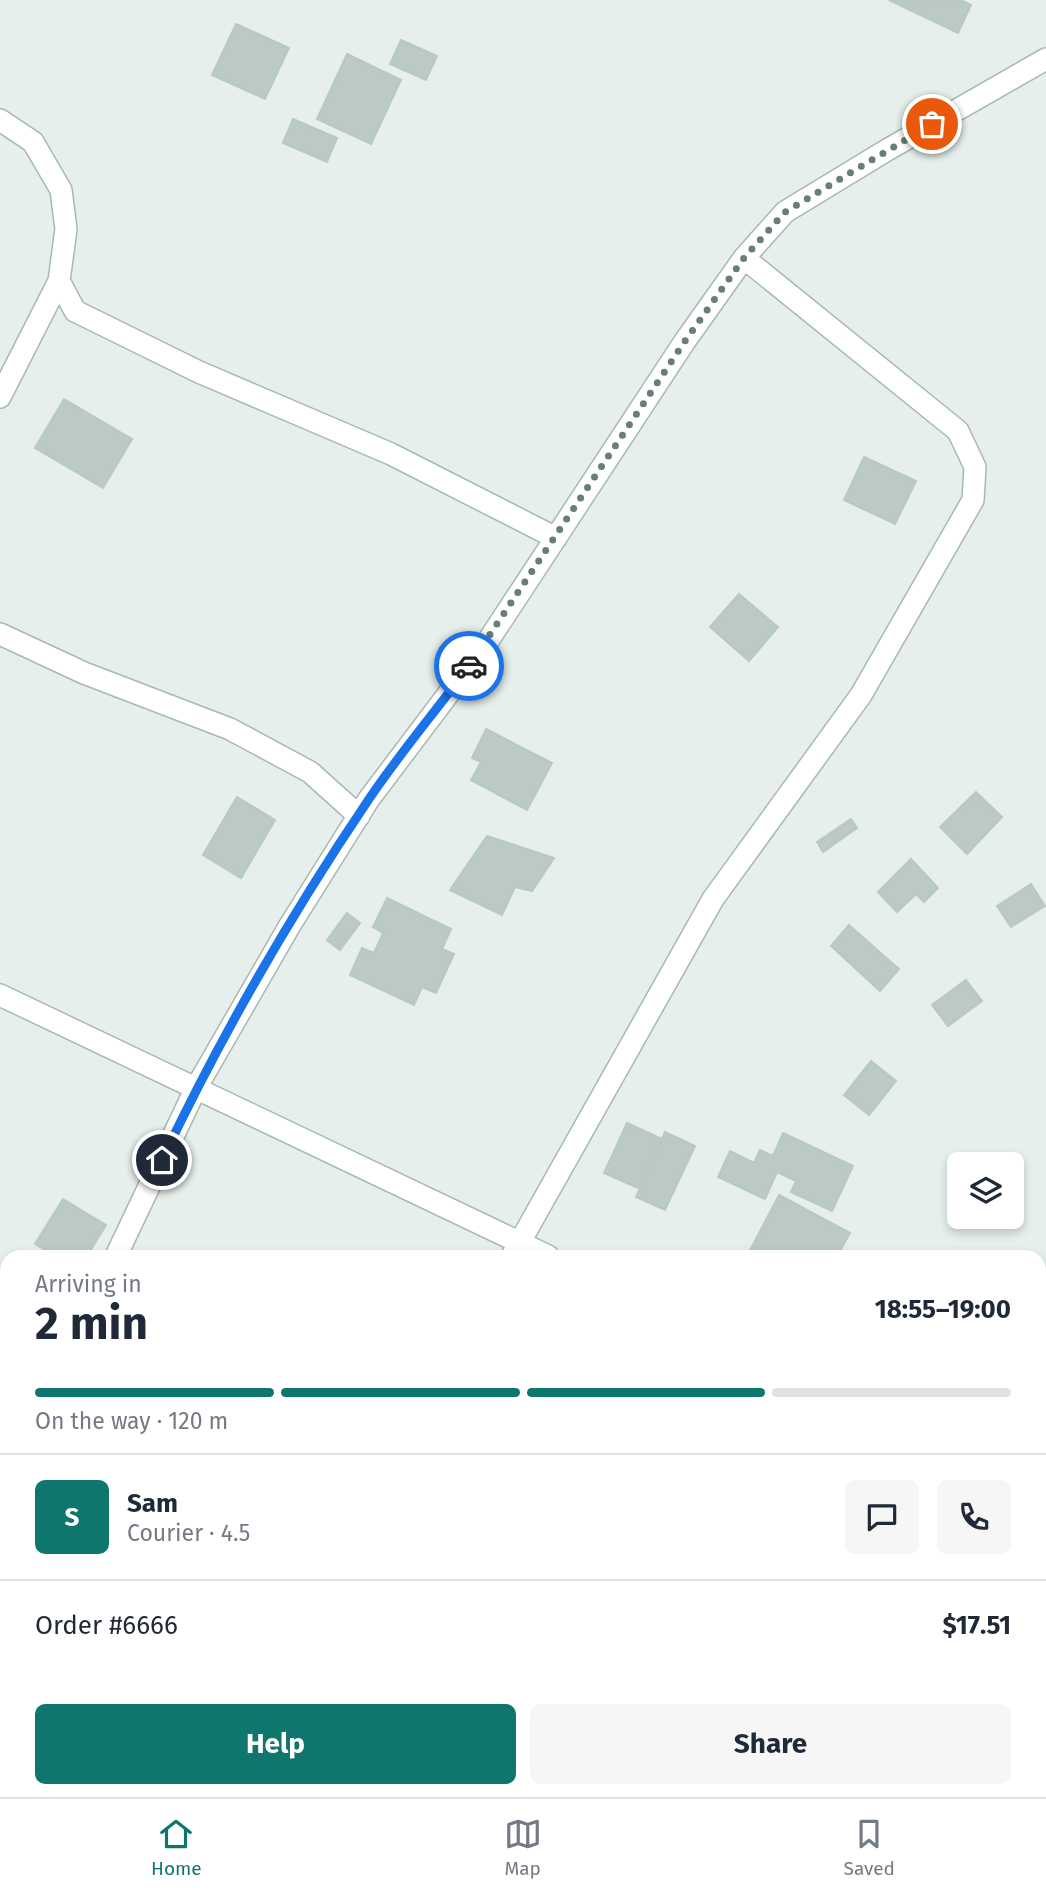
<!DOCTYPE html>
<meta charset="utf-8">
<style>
body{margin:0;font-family:"Fira Sans",sans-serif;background:#f6f6f7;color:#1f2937;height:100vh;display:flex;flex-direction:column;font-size:26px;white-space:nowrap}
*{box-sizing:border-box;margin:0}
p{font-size:23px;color:#747a83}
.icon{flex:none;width:38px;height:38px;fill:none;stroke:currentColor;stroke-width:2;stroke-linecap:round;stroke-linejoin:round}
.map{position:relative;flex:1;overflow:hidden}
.details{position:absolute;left:0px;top:1250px;width:1046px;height:548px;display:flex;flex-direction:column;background:#fff;border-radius:21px 21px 0 0;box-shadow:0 4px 10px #0003}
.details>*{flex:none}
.buttons{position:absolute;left:947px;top:1152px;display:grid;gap:14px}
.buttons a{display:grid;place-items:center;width:77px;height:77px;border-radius:10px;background:#fff;box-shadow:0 4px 10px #0003;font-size:35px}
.pin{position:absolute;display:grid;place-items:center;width:60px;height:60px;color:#fff;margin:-30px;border:4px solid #fff;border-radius:50%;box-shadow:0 2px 7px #0007}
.courier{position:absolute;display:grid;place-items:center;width:70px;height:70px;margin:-35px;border:5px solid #1a73e8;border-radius:50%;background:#fff;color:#222;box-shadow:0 2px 9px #0007}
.head em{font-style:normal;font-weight:700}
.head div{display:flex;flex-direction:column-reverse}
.head{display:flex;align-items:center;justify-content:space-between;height:119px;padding:0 35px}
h1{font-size:46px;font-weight:700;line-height:52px}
.bar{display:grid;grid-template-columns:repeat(4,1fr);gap:10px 7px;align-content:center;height:84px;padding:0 35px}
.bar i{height:9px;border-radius:5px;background:#e0e1e3}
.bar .on{background:#0f766e}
.bar p{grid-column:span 4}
.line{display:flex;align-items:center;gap:18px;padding:0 35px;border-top:2px solid #e0e1e3}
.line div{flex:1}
.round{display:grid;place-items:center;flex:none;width:74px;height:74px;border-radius:10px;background:#f6f6f7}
.cta{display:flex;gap:14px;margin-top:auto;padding:14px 35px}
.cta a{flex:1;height:80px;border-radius:10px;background:#0f766e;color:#fff;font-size:28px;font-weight:700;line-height:80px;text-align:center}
.cta a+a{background:#f6f6f7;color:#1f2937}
.tabs{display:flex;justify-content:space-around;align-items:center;height:98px;border-top:2px solid #e0e1e3;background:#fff;font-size:19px;color:#747a83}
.tabs a{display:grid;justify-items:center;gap:4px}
.tabs .on{color:#0f766e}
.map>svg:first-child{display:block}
.building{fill:#bbcac4;stroke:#b8c9c2;stroke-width:2}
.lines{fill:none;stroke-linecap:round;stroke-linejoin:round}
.minor-casing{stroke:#a8b8b2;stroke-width:24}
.minor{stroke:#fff;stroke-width:21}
.done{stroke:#687f78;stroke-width:7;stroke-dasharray:0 12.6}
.route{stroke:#1a73e8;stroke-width:9}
</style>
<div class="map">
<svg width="1046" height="1797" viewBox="0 0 1046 1797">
<rect width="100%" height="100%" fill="#e6efeb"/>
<path class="building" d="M889,0h71l11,5 -13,28z
M236,24l53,24 -24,51 -53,-24z
M401,40l36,16 -11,24 -36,-16z
M347,54l54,26 -30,64 -54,-25z
M293,119l44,19 -10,24 -44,-19z
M64,399l68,40 -29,49 -68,-40z
M864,457l52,24 -21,43 -51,-24z
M739,594l39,33 -29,34 -39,-34z
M486,729l66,34 -25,47 -56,-30 10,-18 -9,-4z
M976,792l26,25 -35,37 -27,-27z
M237,797l38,23 -34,58 -38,-23z
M851,819l6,9 -34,24 -6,-10z
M487,836l67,22 -22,33 -17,-4 -13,28 -52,-25z
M911,859l27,29 -14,14 -8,-8 -19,18 -19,-20z
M1031,884l14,22 -34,21 -14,-21z
M387,898l64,31 -9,20 12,5 -18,39 -14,-6 -8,18 -64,-30 12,-27 12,5 9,-20 -10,-6z
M347,913l13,10 -20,27 -13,-10z
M849,925l50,44 -19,22 -49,-45z
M966,980l16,21 -34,25 -16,-21z
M871,1061l25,20 -27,34 -25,-20z
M627,1123l35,16 -22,50 -36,-16z
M665,1132l30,14 -30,64 -29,-13z
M783,1133l70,33 -21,45 -41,-19 5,-11 -19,-9 -12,27 -47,-22 12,-26 24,12 6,-13 13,6z
M779,1195l71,38 -13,23h-90z
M63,1199l43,26 -19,31h-32l-20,-12z
M845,1790h40l-3,7h-24z"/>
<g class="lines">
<defs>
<path id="minor" d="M0,120l33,22 28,48 5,39 -7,52 16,30 124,61 192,82 165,84
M0,397l59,-116
M0,634l84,39 146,56 80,43 49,44
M0,995l548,261
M116,1256l80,-168 94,-163 79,-126 117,-155 199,-303 59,-83 41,-46 102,-62 159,-91
M512,1256l201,-357 148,-204 112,-195 2,-33 -17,-36 -214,-173
M0,1513l7,-16
M1040,1517l6,3
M1040,1606l6,-9
M260,1797l2,-7
M944,1797l2,-7"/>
</defs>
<use href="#minor" class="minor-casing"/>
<use href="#minor" class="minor"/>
</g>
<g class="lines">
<path class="done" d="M469,666l216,-325 59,-83 41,-46 147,-88"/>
<path class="route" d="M162,1160c59,-124 130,-247 207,-361 31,-46 67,-88 100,-133"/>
</g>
</svg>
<div class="buttons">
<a><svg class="icon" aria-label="layers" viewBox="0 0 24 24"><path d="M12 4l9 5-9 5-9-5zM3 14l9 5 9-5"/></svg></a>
</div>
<div class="pin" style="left:932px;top:124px;background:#ea580c"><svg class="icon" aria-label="bag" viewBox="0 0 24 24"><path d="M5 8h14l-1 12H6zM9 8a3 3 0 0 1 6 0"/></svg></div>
<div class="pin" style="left:162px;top:1160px;background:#1f2937"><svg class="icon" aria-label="home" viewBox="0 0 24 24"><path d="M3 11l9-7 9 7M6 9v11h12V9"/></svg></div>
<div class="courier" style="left:469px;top:666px"><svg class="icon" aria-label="car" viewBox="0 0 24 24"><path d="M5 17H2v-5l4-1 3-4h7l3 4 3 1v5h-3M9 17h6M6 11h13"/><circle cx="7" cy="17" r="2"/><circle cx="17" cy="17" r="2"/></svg></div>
<section class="details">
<div class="head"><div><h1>2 min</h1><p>Arriving in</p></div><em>18:55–19:00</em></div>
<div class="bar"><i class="on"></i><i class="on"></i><i class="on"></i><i></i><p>On the way · 120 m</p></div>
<div class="line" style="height:126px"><b class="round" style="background:#0f766e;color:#fff">S</b><div><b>Sam</b><p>Courier · 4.5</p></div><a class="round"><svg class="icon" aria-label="chat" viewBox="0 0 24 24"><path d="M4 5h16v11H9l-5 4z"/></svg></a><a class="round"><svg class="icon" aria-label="phone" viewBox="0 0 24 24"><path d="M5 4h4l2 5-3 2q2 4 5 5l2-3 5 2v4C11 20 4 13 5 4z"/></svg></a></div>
<div class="line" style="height:91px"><div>Order #6666</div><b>$17.51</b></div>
<div class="cta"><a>Help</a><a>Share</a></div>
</section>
</div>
<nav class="tabs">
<a class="on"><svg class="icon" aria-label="home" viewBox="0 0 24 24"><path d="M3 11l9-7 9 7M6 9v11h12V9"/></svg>Home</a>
<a><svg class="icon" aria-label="map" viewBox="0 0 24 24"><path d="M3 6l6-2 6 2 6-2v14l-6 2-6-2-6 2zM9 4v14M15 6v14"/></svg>Map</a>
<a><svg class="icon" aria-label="saved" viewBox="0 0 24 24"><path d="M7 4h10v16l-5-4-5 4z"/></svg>Saved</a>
</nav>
